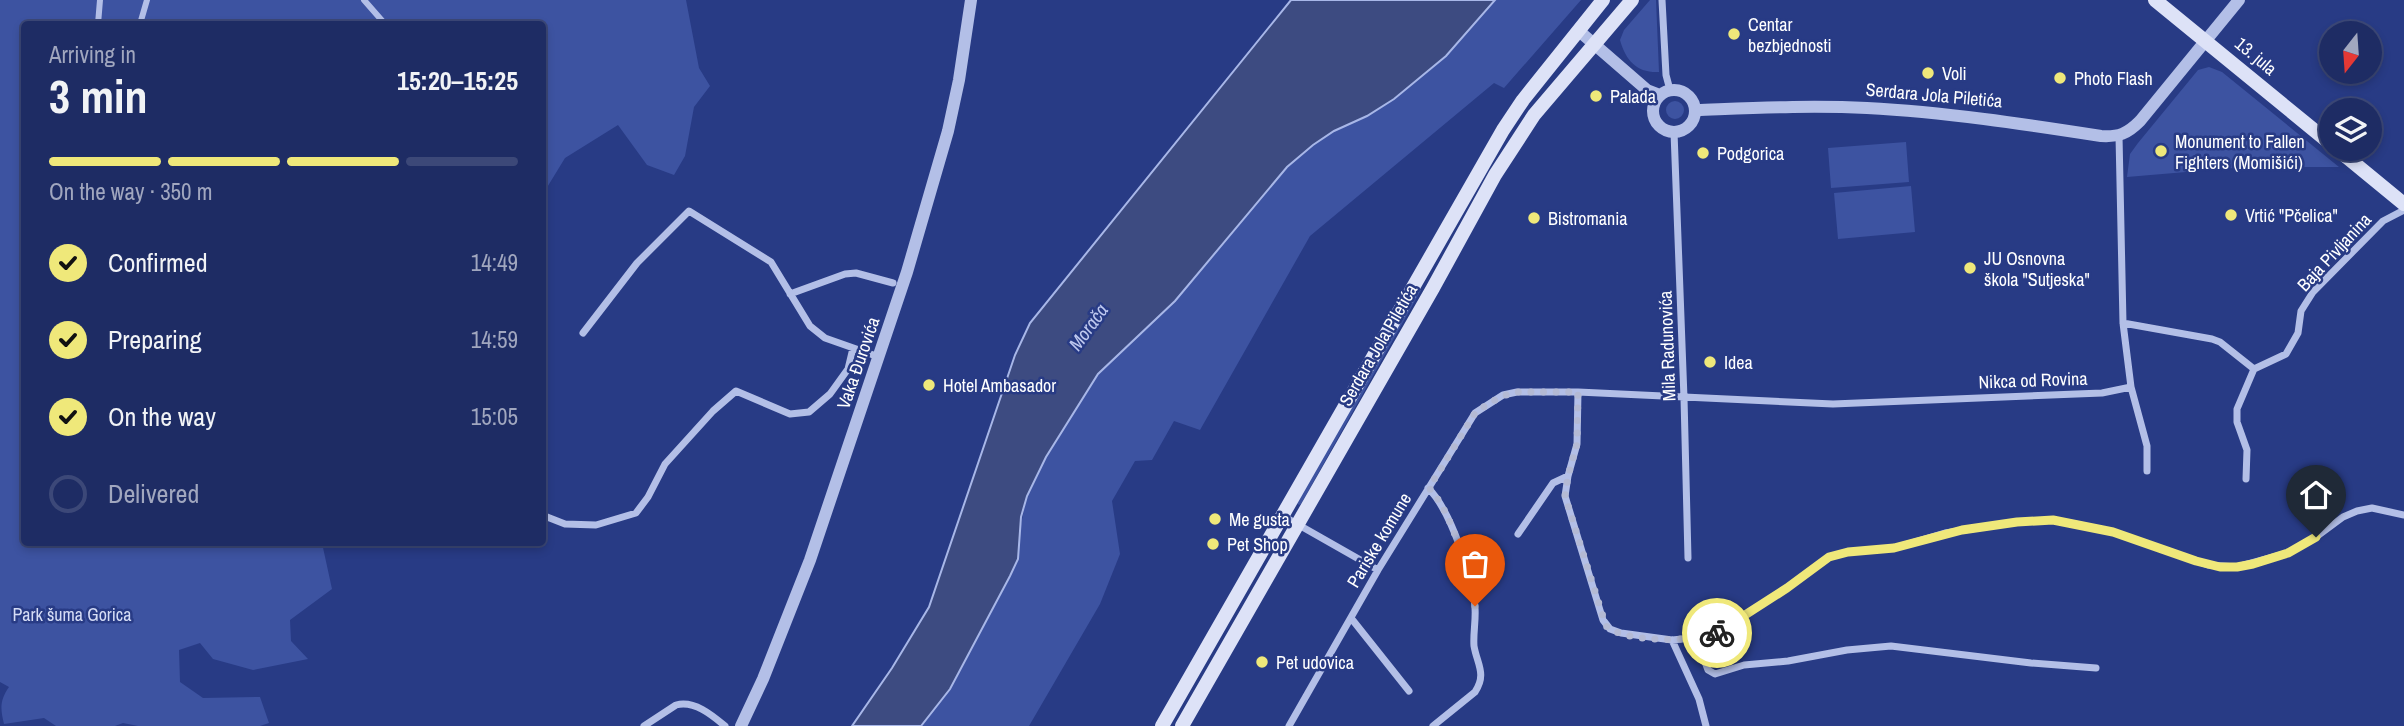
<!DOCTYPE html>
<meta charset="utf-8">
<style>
body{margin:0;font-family:"Archivo Narrow",sans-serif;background:#26346a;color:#f1f3f6;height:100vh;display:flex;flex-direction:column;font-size:26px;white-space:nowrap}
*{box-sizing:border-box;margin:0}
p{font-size:23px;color:#a1a7bf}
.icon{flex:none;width:38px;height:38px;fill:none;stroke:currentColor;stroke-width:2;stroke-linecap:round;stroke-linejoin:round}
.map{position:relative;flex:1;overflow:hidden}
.details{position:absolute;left:21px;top:21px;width:525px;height:525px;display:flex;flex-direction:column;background:#1e2c64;border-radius:7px;box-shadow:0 4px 10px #0003,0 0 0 2px #3c4878}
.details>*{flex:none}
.needle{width:46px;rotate:197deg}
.buttons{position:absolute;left:2319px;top:21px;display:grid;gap:14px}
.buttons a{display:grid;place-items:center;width:63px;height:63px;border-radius:50%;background:#1e2c64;box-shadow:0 4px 10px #0003,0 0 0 2px #3c4878;font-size:35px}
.pin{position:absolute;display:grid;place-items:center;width:60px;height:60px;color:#fff;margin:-72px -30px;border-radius:50% 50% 50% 0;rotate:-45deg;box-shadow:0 0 7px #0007}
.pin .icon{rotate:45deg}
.courier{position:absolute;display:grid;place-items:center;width:70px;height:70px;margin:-35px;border:5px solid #efe87a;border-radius:50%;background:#fff;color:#222;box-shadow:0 2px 9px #0007}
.overview em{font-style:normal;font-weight:700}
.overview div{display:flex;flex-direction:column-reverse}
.overview{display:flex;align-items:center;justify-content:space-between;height:119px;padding:0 28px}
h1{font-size:46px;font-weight:700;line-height:52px}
.bar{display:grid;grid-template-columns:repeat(4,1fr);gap:10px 7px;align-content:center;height:84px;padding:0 28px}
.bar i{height:9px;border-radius:5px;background:#3c4878}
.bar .current{background:#efe87a}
.bar p{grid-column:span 4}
ol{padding:0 28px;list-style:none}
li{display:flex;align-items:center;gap:21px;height:77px}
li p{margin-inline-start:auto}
li .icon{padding:7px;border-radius:50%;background:#efe87a;color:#111;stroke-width:4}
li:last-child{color:#a1a7bf}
li i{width:38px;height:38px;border:4px solid #3c4878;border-radius:50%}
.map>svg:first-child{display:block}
.green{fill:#3d53a1}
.water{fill:#3d4b81;stroke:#a8b7e8;stroke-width:2}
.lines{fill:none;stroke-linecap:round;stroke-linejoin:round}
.pedestrian{stroke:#b3bfe7;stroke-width:6}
.minor{stroke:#b3bfe7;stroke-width:7}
.tertiary{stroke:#b3bfe7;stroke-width:12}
.secondary{stroke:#dde2f7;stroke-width:14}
.done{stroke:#b4bad4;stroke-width:7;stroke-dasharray:0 12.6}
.route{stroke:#efe87a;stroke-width:9}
.poi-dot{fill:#efe87a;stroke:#283b85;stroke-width:2.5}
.labels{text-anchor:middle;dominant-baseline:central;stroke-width:5;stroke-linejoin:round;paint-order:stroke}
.poi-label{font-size:18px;fill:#fff;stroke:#283b85;text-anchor:start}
.street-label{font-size:18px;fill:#fff;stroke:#283b85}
.park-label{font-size:18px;fill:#d6ddf6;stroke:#283b85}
.water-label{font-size:19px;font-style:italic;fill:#bfc9ef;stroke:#283b85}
</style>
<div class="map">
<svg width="2404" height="726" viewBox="0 0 2404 726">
<rect width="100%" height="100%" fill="#283b85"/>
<path class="green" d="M0,0h686l13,68 11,18 -16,21 -9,49 -11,19 -27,-10 -29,-40 -53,33 -22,36 -1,-170h-518v518l298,1 10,46 -42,31 1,21 17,18 -55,11 -40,-11 -13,-16 -21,7 1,32 23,16 57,-1 9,26 -9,3h-122l-15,-3 -8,3h-59l-12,-8 -40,6c-4,-16 -4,-24 5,-37l-9,-5z
M1495,0h86l-77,88 -10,-5 -184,153 -110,194 -26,-9 -22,39 -17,1 -23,40 8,53 -20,50 -71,122h-108l29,-37 60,-113 17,-80 19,-39 52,-83 77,-73 112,-134 26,-22 21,-14 33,-15 27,-17z
M1650,0h6l3,72c-22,1 -33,-11 -39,-32l4,-10z
M2209,67l13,5 117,95h-94l-118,10 3,-23 8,-11 60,-73z
M1666 110a9 9 0 1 1 18 0a9 9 0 1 1-18 0Z
M1906,142l3,40 -78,6 -3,-40z
M1911,186l4,46 -77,7 -4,-46z
M1417,288l4,2 -120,214 -2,1 -2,-2z"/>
<path class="water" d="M1291,0h204l-49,56 -52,43 -27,17 -33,15 -21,14 -26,22 -112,134 -77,73 -52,83 -19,39 -6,21 -3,42 -8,17 -60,113 -29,37h-69l40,-58 37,-61 86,-252 15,-32z"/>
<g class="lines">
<path class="pedestrian" d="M364,0l21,24
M98,24l2,-24
M140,24l7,-24"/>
<path class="minor" d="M1662,0l4,75 4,15
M1674,132l10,266 4,160
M790,294l55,-20 11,-1 37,10
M2123,323l89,16 8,3 34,27
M583,333l54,-70 52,-52 82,51 39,64 15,12 54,19
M2254,369l32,-15 12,-21 3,-22 12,-19 70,-71 21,-11
M2131,387l16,59v25
M1578,392l-1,52 -9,32 -3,20 38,124 7,9 11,4 51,7 31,-3 12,-3 72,-46 42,-31 19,-5 46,-4 51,-15 72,-11 36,-2 22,4 38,8 95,33 29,2 51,-14 28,-16 27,-20 14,-6 15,-3 32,7
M2246,479l1,-29 -10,-28v-13l17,-40
M1428,488c22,21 45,89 47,120 1,12 -2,26 -1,38 3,18 13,28 1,46l-42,34
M542,515l23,9 31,1 40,-12 12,-16 17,-33 48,-53 23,-20 54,23 19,-2 21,-18 18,-25 5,-21
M1283,516l95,54
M1518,534l35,-51 15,-7
M1351,618l58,73
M1715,634l-10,28 3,8 7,4 29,-9 44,-4 59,-11 44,-4 140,17 65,5
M1672,640l27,59 7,27
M644,726l32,-21c18,-5 36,10 49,21
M1289,726l89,-156 97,-157 28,-18 14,-3h61l255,12 269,-11 29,-6 -8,-64 -4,-187"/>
<path class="tertiary" d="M1579,31l68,59 13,5
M1653 111a21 21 0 1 1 42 0a21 21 0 1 1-42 0Z
M1696,110c56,-2 114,-5 171,-2 78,4 156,16 234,28 18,1 26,-2 39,-15l99,-121
M741,726l22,-47 47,-119 97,-288 41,-141 11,-51 12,-80"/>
<path class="secondary" d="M2155,0l176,144
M2337,149l67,55
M1162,726l341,-596 20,-30 80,-100
M1182,726l251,-438 62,-113 39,-60 98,-115"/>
</g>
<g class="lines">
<path class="done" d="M1475,606c-7,-33 -23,-95 -46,-118l46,-75 14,-10 14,-7 14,-4h61l-1,52 -9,32 -3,20 41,130c19,17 88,16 111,7"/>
<path class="route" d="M1717,633l70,-45 42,-31 19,-5 46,-4 68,-18 55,-8 36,-2 60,12 83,29 24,6h17l16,-3 35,-11 28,-16"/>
</g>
<g class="poi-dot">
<circle cx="1734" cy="34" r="7"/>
<circle cx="1928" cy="73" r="7"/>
<circle cx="2060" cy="78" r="7"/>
<circle cx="1596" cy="96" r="7"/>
<circle cx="2161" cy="151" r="7"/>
<circle cx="1703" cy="153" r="7"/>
<circle cx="2231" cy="215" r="7"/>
<circle cx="1534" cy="218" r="7"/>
<circle cx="1970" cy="268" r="7"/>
<circle cx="1710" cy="362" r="7"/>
<circle cx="929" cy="385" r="7"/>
<circle cx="1215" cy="519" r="7"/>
<circle cx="1213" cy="544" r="7"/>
<circle cx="1262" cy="662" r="7"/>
</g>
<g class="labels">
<g class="poi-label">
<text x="1748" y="24">Centar<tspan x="1748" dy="21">bezbjednosti</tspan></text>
<text x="1942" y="73">Voli</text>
<text x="2074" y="78">Photo Flash</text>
<text x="1610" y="96">Palada</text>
<text x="2175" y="141">Monument to Fallen<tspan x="2175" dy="21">Fighters (Momišići)</tspan></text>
<text x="1717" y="153">Podgorica</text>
<text x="2245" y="215">Vrtić "Pčelica"</text>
<text x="1548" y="218">Bistromania</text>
<text x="1984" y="258">JU Osnovna<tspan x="1984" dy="21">škola "Sutjeska"</tspan></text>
<text x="1724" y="362">Idea</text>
<text x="943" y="385">Hotel Ambasador</text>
<text x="1229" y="519">Me gusta</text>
<text x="1227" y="544">Pet Shop</text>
<text x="1276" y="662">Pet udovica</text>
</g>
<g class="street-label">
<text transform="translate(2256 56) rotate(40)">13. jula</text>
<text transform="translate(1934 95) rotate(5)">Serdara Jola Piletića</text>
<text transform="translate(2334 252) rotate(-47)">Baja Pivljanina</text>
<text transform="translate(1378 345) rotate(-60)">Serdara Jola Piletića</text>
<text transform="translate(1667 346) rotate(-92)">Mila Radunovića</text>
<text transform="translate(858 363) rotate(-71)">Vaka Đurovića</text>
<text transform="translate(2033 380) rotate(-2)">Nikca od Rovina</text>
<text transform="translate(1379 540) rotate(-59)">Pariske komune</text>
</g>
<g class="park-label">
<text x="72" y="614">Park šuma Gorica</text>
</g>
<g class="water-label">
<text transform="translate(1088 327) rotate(-54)">Morača</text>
</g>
</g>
</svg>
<div class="buttons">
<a><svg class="needle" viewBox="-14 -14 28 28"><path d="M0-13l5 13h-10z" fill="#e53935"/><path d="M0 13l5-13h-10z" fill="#a1a7bf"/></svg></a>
<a><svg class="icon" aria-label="layers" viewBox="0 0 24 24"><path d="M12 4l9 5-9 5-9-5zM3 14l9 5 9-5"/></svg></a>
</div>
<div class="pin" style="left:1475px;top:606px;background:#ea580c"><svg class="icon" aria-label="bag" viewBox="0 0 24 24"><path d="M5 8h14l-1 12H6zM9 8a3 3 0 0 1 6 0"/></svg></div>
<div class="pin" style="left:2316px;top:537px;background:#1f2937"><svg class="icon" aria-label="home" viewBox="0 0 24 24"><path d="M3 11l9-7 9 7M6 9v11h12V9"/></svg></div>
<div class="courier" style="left:1717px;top:633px"><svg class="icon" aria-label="bike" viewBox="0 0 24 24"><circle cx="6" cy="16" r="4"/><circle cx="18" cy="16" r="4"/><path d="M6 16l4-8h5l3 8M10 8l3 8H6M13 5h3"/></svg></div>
<section class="details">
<div class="overview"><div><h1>3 min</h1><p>Arriving in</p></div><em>15:20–15:25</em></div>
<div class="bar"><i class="current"></i><i class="current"></i><i class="current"></i><i></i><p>On the way · 350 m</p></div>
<ol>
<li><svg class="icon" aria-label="check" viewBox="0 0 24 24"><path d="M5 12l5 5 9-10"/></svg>Confirmed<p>14:49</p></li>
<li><svg class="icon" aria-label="check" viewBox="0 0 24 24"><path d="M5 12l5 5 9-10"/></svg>Preparing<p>14:59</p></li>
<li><svg class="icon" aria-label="check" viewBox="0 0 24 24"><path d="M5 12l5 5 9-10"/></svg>On the way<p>15:05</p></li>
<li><i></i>Delivered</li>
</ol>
</section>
</div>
